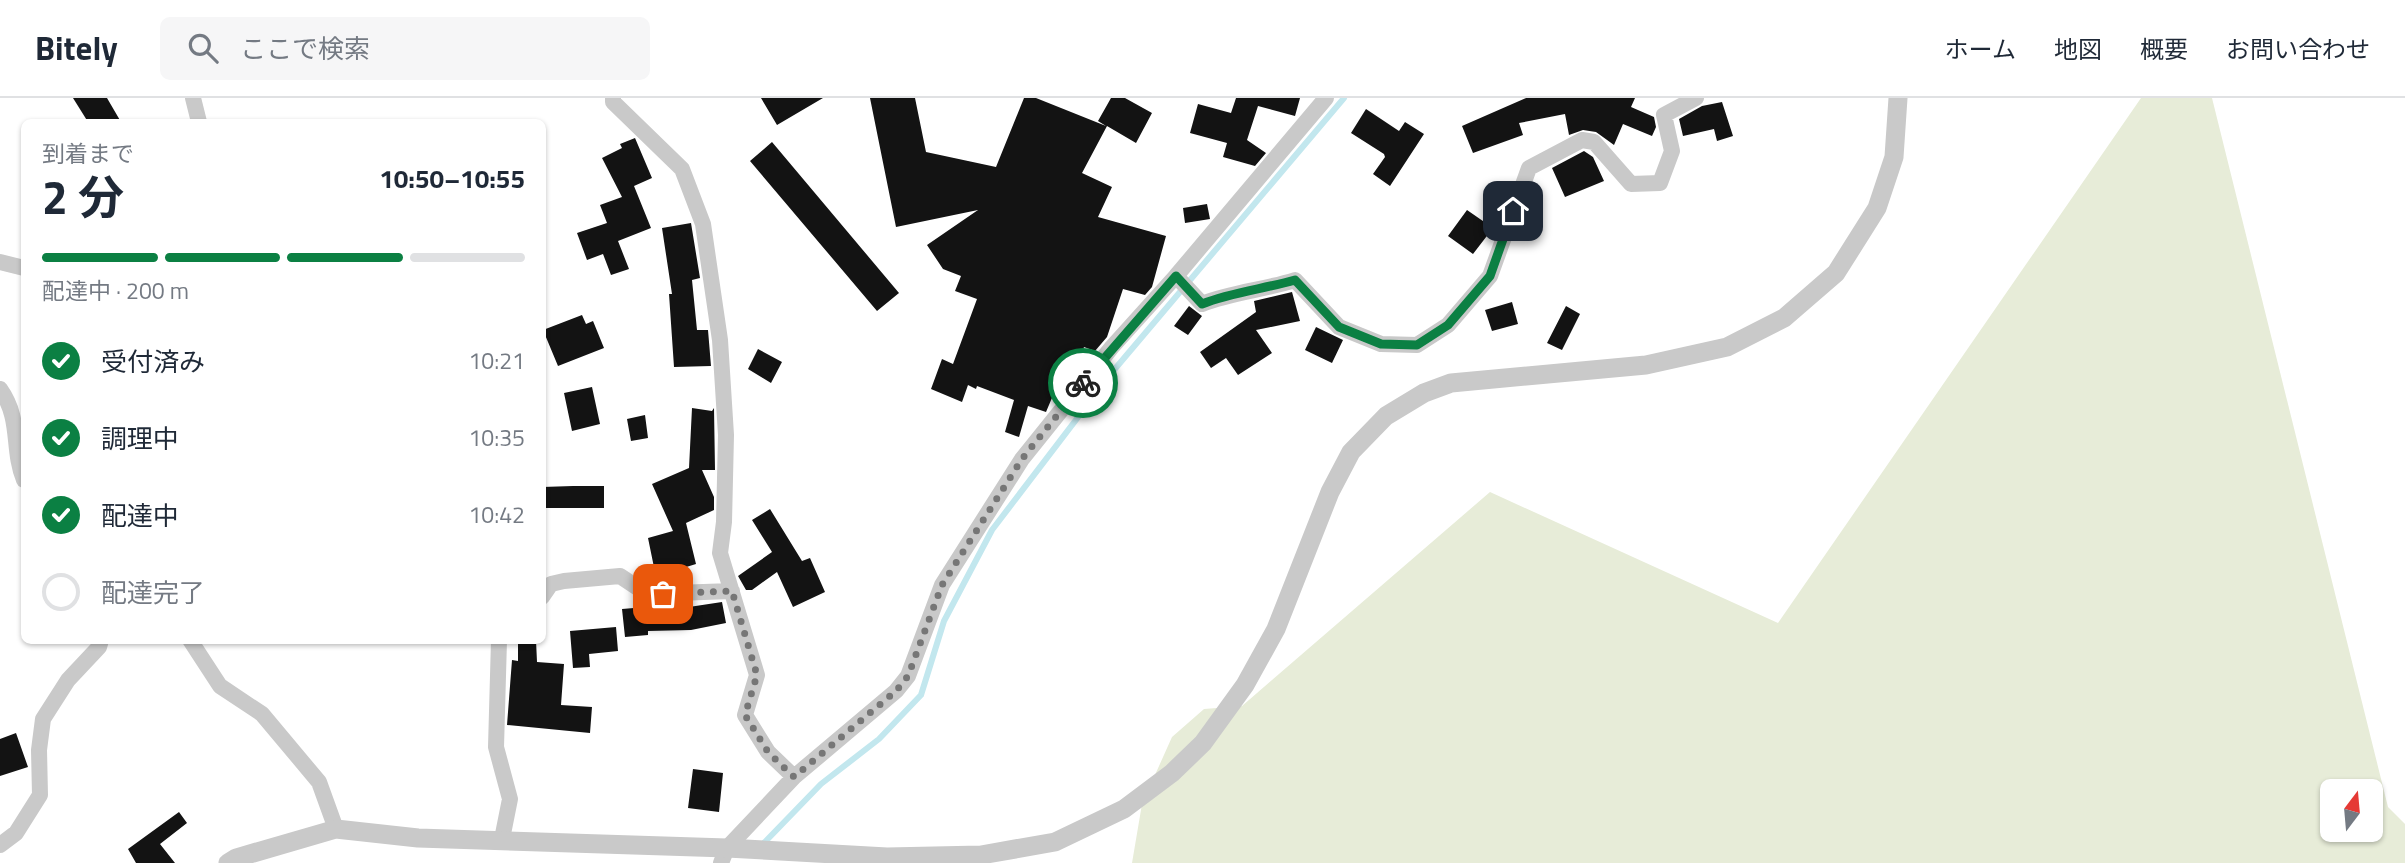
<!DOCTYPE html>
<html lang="ja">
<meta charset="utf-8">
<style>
body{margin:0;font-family:"Titillium Web","Noto Sans JP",sans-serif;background:#f6f6f7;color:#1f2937;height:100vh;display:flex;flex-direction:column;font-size:26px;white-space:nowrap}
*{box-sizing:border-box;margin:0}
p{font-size:23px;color:#747a83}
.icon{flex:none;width:38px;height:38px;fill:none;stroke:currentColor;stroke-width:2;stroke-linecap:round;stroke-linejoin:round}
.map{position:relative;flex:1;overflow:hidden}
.side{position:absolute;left:21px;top:21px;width:525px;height:525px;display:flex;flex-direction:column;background:#fff;border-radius:10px;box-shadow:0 2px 5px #0004}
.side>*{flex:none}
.needle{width:46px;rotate:16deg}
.fabs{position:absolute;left:2320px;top:681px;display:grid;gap:14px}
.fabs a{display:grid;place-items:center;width:63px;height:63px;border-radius:10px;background:#fff;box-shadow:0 2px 5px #0004;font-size:35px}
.pin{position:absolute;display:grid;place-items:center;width:60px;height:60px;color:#fff;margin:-30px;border-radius:14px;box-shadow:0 4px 10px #0006}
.courier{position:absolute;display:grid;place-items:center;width:70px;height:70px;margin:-35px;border:5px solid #0b8043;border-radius:50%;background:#fff;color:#222;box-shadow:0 2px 9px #0007}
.summary em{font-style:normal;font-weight:700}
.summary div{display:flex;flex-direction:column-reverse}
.summary{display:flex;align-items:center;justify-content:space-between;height:119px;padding:0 21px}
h1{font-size:46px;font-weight:700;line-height:52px}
.bar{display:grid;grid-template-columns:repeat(4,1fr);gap:10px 7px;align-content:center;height:84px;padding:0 21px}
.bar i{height:9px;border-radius:5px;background:#e0e1e3}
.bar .selected{background:#0b8043}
.bar p{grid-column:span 4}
ol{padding:0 21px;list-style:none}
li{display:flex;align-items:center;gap:21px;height:77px}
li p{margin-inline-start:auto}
li .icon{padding:7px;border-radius:50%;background:#0b8043;color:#fff;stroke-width:4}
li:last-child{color:#747a83}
li i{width:38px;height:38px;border:4px solid #e0e1e3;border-radius:50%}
header{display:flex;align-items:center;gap:42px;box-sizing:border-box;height:98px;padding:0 35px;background:#fff;border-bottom:2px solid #e0e1e3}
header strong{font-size:33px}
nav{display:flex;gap:38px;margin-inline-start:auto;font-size:24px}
.search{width:490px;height:63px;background:#f6f6f7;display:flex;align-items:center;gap:18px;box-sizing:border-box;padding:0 24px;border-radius:10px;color:#747a83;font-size:26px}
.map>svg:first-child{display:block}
.green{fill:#e7ecd8;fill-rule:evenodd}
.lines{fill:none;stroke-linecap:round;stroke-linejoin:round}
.stream{stroke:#c2e7ee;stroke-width:6}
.building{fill:#131313}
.minor{stroke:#c9c9c9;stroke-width:16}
.tertiary{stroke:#c9c9c9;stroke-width:19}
.done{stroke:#767676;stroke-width:7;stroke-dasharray:0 12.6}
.route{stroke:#0b8043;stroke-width:9}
</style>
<header>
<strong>Bitely</strong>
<div class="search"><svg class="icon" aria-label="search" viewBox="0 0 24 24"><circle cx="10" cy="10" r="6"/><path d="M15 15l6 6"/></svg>ここで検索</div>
<nav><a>ホーム</a><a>地図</a><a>概要</a><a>お問い合わせ</a></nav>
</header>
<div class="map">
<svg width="2405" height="765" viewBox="0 0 2405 765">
<rect width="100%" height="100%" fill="#fff"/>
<path class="green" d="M2141,0h71l176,709 17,17v39h-1273l10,-59 30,-67 32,-28 38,-3 248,-214 288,131zM2333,693h38v39h-38z"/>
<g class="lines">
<path class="stream" d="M762,747l59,-61 58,-45 42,-44 23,-74 48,-91 122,-160 230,-272"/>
</g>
<path class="building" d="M73,0h34l14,24h-33z
M761,0h62l-46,27z
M870,0h45l11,54 70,15 28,-69h12l70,28 -8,-5 13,-23h14l27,15 -16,30 -29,-17 -25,47 30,14 -14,30 68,19 -14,51 -7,8 -22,-6 -16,48 -12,14 -11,-4 -13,34 -6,8 -8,-3 -11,26 -18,-6 -9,31 -14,-5 9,-32 -37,-14 -1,3 -8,-4 -6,17 -31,-13 11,-30 11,5 24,-65 -22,-8 6,-15 -18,-7 -16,-24 51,-35 -82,17z
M1236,0h64l-5,18 -37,-10 -11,34 19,13 -11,13 -32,-9 4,-14 -37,-10 8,-29 33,9z
M1526,0h109l-4,9 23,10 2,10 -4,9 -29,-12 -9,21 -18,-13 -13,-2 -14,5 -4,-21 -46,9 4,12 -50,18 -11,-27z
M1722,4l11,34 -16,5 -3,-12 -31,7 -4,-17 23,-13z
M1366,11l33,22 6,-9 19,12 -34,52 -17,-12 12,-17 -1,-3 -33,-21z
M635,40l17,40 -18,8 17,42 -33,13 11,28 -18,6 -8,-21 -16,6 -10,-27 30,-10 -7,-18 22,-8 -20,-39 20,-10 -2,-4z
M772,44l127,151 -22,18 -127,-150z
M1584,53l9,6 11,24 -39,16 -13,-29z
M1207,106l3,15 -25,4 -2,-15z
M1467,112l26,18 -20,26 -25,-18z
M691,125l9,55 -8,2 5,50h11l3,36 -37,1 -5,-73h3l-10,-66z
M1292,194l8,29 -44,9 16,23 -34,22 -12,-17 -15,10 -11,-16 56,-40 -2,-11z
M1512,204l6,22 -26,7 -7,-21z
M1189,208l13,10 -14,19 -14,-9z
M1566,208l14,8 -18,36 -15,-7z
M582,217l4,9 7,-3 11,27 -46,18 -15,-36z
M1316,229l27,13 -11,23 -27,-13z
M758,251l24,13 -11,21 -23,-14z
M592,289l8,37 -28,7 -8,-38z
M692,310l20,3 2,-3 1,62h-13l12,27v13l-28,13 10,41 -13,4 1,9 -27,5 -9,-44 25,-7 -21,-47 37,-16z
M645,317l3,23 -17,3 -4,-22z
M573,388h31v22h-62v-21z
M770,411l32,52 8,-3 15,34 -32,15 -16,-35 -25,18h-6l-8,-14 34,-24 -20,-32z
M722,504l4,21 -35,7 -43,1v4l-23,2 -3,-28 24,-2 1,7 43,-1 -1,-6z
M616,529l2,24 -29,3 1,13 -17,1 -3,-37z
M518,542h18l1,22 27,2 -3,41 31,2 -2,26 -83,-8 5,-65 6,1z
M16,635l12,34 -28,9v-37z
M693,671l30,4 -4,39 -31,-4z
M179,714l8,11 -27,21 15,19h-39l-8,-14z"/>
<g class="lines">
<path class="minor" d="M193,0l6,24
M613,0v4l69,67 21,55 17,116 6,95 -2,87 -4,31 37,122 -12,40 23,37 26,25
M0,164l24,6
M1176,178l26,28c30,-12 62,-14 93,-24l44,47 42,17 36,1 31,-20 42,-49 39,-108 53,-28 12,2 37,42 29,-1 12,-32 -8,-36 32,-17
M0,291c22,31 11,59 24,91
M542,499l9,-13 13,-3 56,-5 27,18 85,-3
M190,542l30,46 42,28 57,68 17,47
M499,542l-3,107 14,52 -8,40
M0,747l16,-12 24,-38 -1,-45 4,-31 25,-39 31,-33 2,-7
M721,765l6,-15 67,-71 102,-86 12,-15 34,-91 80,-126 90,-112 64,-71 150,-178"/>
<path class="tertiary" d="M228,765l8,-5 100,-29 82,9 309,10 160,9 94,-2 74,-13 69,-33 48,-36 31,-30 42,-58 31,-56 54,-137 21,-40 35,-36 38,-23 27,-10 195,-18 81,-18 57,-29 52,-45 41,-65 17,-51 4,-59"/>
</g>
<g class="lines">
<path class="done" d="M663,496l69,-3 25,84 -12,40 23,37 26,25 102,-86 12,-15 34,-91 80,-126 61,-76"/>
<path class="route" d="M1083,285l93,-107 26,28c30,-12 62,-15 93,-24l44,47 42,17 36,1 31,-20 42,-49 23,-65"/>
</g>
</svg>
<div class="fabs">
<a><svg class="needle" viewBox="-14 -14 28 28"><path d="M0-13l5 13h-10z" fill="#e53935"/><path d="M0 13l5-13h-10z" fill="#747a83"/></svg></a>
</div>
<div class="pin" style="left:663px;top:496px;background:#ea580c"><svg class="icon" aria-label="bag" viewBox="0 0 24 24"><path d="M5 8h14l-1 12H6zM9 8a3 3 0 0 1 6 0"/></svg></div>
<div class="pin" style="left:1513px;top:113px;background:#1f2937"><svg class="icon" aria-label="home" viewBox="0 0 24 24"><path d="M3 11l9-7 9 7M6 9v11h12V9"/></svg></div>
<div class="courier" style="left:1083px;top:285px"><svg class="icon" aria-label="bike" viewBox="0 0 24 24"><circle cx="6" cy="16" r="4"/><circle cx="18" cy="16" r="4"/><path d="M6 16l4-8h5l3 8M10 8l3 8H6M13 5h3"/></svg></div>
<section class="side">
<div class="summary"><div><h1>2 分</h1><p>到着まで</p></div><em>10:50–10:55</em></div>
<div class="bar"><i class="selected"></i><i class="selected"></i><i class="selected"></i><i></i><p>配達中 · 200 m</p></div>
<ol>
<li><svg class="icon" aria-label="check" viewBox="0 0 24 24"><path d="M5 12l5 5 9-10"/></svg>受付済み<p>10:21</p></li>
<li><svg class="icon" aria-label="check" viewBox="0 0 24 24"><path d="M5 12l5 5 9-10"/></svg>調理中<p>10:35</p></li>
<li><svg class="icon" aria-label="check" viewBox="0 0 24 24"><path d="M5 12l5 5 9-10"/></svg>配達中<p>10:42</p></li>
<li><i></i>配達完了</li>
</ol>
</section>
</div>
